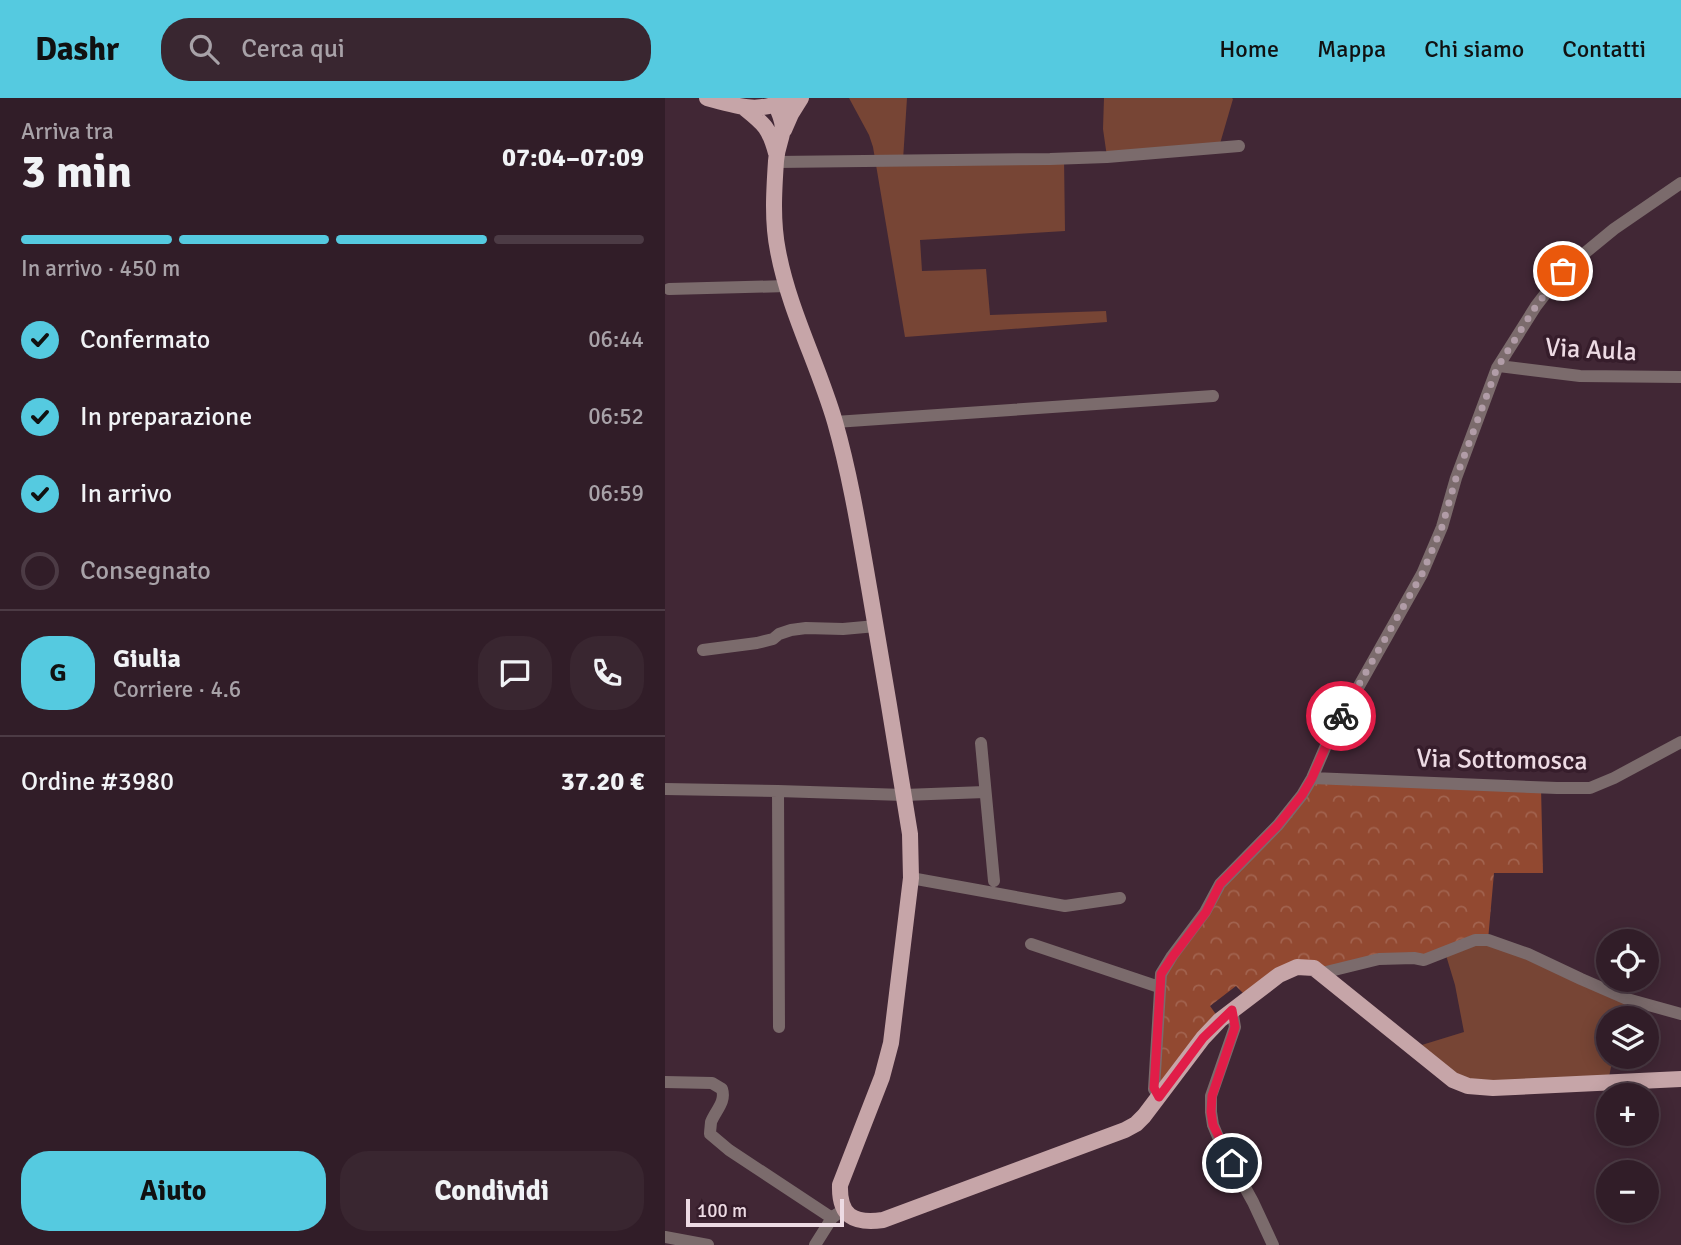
<!DOCTYPE html>
<html lang="it">
<meta charset="utf-8">
<style>
body{margin:0;font-family:Signika,sans-serif;background:#392630;color:#f1f3f6;height:100vh;display:flex;flex-direction:column;font-size:26px;white-space:nowrap}
*{box-sizing:border-box;margin:0}
p{font-size:23px;color:#a8a2a8}
.icon{flex:none;width:38px;height:38px;fill:none;stroke:currentColor;stroke-width:2;stroke-linecap:round;stroke-linejoin:round}
.map{position:relative;flex:1;overflow:hidden}
.side{display:flex;flex-direction:column;background:#311d28;width:665px}
.side>*{flex:none}
.fabs{position:absolute;left:931px;top:831px;display:grid;gap:14px}
.fabs a{display:grid;place-items:center;width:63px;height:63px;border-radius:50%;background:#311d28;box-shadow:0 4px 18px #0003,0 0 0 2px #4c3b45;font-size:35px}
.scale{position:absolute;left:21px;bottom:18px;width:158px;box-sizing:border-box;padding-left:7px;border:4px solid #eddbe4;border-top:0;font-size:19px;line-height:24px;white-space:nowrap;color:#eddbe4;-webkit-text-stroke:5px #361d2b;paint-order:stroke}
.pin{position:absolute;display:grid;place-items:center;width:60px;height:60px;color:#fff;margin:-30px;border:4px solid #fff;border-radius:50%;box-shadow:0 2px 7px #0007}
.courier{position:absolute;display:grid;place-items:center;width:70px;height:70px;margin:-35px;border:5px solid #e11d48;border-radius:50%;background:#fff;color:#222;box-shadow:0 2px 9px #0007}
.summary em{font-style:normal;font-weight:700}
.summary div{display:flex;flex-direction:column-reverse}
.summary{display:flex;align-items:center;justify-content:space-between;height:119px;padding:0 21px}
h1{font-size:46px;font-weight:700;line-height:52px}
.bar{display:grid;grid-template-columns:repeat(4,1fr);gap:10px 7px;align-content:center;height:84px;padding:0 21px}
.bar i{height:9px;border-radius:5px;background:#4c3b45}
.bar .on{background:#55cae0}
.bar p{grid-column:span 4}
.line{display:flex;align-items:center;gap:18px;padding:0 21px;border-top:2px solid #4c3b45}
.line div{flex:1}
.round{display:grid;place-items:center;flex:none;width:74px;height:74px;border-radius:28px;background:#392630}
ol{padding:0 21px;list-style:none}
li{display:flex;align-items:center;gap:21px;height:77px}
li p{margin-inline-start:auto}
li .icon{padding:7px;border-radius:50%;background:#55cae0;color:#111;stroke-width:4}
li:last-child{color:#a8a2a8}
li i{width:38px;height:38px;border:4px solid #4c3b45;border-radius:50%}
.cta{display:flex;gap:14px;margin-top:auto;padding:14px 21px}
.cta a{flex:1;height:80px;border-radius:28px;background:#55cae0;color:#111;font-size:28px;font-weight:700;line-height:80px;text-align:center}
.cta a+a{background:#392630;color:#f1f3f6}
header{display:flex;align-items:center;gap:42px;box-sizing:border-box;height:98px;padding:0 35px;background:#55cae0;color:#111}
header strong{font-size:33px}
nav{display:flex;gap:38px;margin-inline-start:auto;font-size:24px}
.search{width:490px;height:63px;background:#392630;display:flex;align-items:center;gap:18px;box-sizing:border-box;padding:0 24px;border-radius:28px;color:#a8a2a8;font-size:26px}
main{display:flex;flex:1;min-height:0}
.map>svg:first-child{display:block}
.grass{fill:#774535}
.forest{fill:url(#forest-crowns)}
.lines{fill:none;stroke-linecap:round;stroke-linejoin:round}
.minor{stroke:#7b6b6c;stroke-width:12}
.major{stroke:#c6a5a8;stroke-width:16}
.done{stroke:#b19ca7;stroke-width:7;stroke-dasharray:0 12.6}
.route{stroke:#e11d48;stroke-width:9}
.labels{text-anchor:middle;dominant-baseline:central;stroke-width:7;stroke-linejoin:round;paint-order:stroke}
.street-label{font-size:26px;fill:#eddbe4;stroke:#361d2b}
</style>
<header>
<strong>Dashr</strong>
<div class="search"><svg class="icon" aria-label="search" viewBox="0 0 24 24"><circle cx="10" cy="10" r="6"/><path d="M15 15l6 6"/></svg>Cerca qui</div>
<nav><a>Home</a><a>Mappa</a><a>Chi siamo</a><a>Contatti</a></nav>
</header>
<main>
<section class="side">
<div class="summary"><div><h1>3 min</h1><p>Arriva tra</p></div><em>07:04–07:09</em></div>
<div class="bar"><i class="on"></i><i class="on"></i><i class="on"></i><i></i><p>In arrivo · 450 m</p></div>
<ol>
<li><svg class="icon" aria-label="check" viewBox="0 0 24 24"><path d="M5 12l5 5 9-10"/></svg>Confermato<p>06:44</p></li>
<li><svg class="icon" aria-label="check" viewBox="0 0 24 24"><path d="M5 12l5 5 9-10"/></svg>In preparazione<p>06:52</p></li>
<li><svg class="icon" aria-label="check" viewBox="0 0 24 24"><path d="M5 12l5 5 9-10"/></svg>In arrivo<p>06:59</p></li>
<li><i></i>Consegnato</li>
</ol>
<div class="line" style="height:126px"><b class="round" style="background:#55cae0;color:#111">G</b><div><b>Giulia</b><p>Corriere · 4.6</p></div><a class="round"><svg class="icon" aria-label="chat" viewBox="0 0 24 24"><path d="M4 5h16v11H9l-5 4z"/></svg></a><a class="round"><svg class="icon" aria-label="phone" viewBox="0 0 24 24"><path d="M5 4h4l2 5-3 2q2 4 5 5l2-3 5 2v4C11 20 4 13 5 4z"/></svg></a></div>
<div class="line" style="height:91px"><div>Ordine #3980</div><b>37.20 €</b></div>
<div class="cta"><a>Aiuto</a><a>Condividi</a></div>
</section>
<div class="map">
<svg width="1016" height="1147" viewBox="0 0 1016 1147">
<defs>
<pattern id="forest-crowns" width="20" height="18" patternUnits="userSpaceOnUse" patternTransform="scale(1.75)"><rect width="20" height="18" fill="#924931"/><path d="M2 6a3 3 0 1 1 6 0M12 15a3 3 0 1 1 6 0" fill="none" stroke="#a2634f"/></pattern>
</defs>
<rect width="100%" height="100%" fill="#412735"/>
<path class="grass" d="M184,0h58l-4,62 161,-2 1,73 -145,9 2,31 64,-2 4,46 116,-4 1,11 -202,15 -32,-190 -4,-12z
M439,0h128l1,1 -14,48 -112,10 -4,-28z
M823,842l139,59 -5,19h-14v39h5l-5,25 -140,4 -56,-38 52,-16 -9,-47 -10,-33z"/>
<path class="forest" d="M647,680l229,10 2,85h-49l-6,67 -64,20 -26,-2 -76,15 -25,-6 -48,32 -13,-13 -26,20 10,14 -61,77v-110l46,-75z"/>
<g class="lines">
<path class="minor" d="M111,64l274,-3 57,-2 132,-11
M4,191l118,-3
M834,268l81,10 101,1
M170,324l378,-26
M38,552l54,-7 16,-4 6,-5 12,-4 15,-2 37,1 33,-3
M316,645l13,138
M647,680l245,10h33l24,-10 67,-36
M0,691l113,2 126,4 81,-3
M113,693l1,236
M246,780l154,28 55,-8
M366,846l128,43
M657,875l57,-14 35,-1 10,2 51,-20h13l40,14 53,25 46,20 54,15
M567,912l3,17 -24,69v16l2,13 8,19 32,58 20,43
M0,984l47,1 10,6c4,13 -6,21 -11,33 0,2 -1,9 -1,12l19,16 103,68
M494,999l-5,-8 7,-115 11,-18 33,-44 15,-28 58,-59 24,-30 10,-17 16,-37 94,-167 20,-47 14,-49 41,-110 39,-62 27,-35 51,-42 67,-46
M0,1139l43,8
M150,1147l17,-27 5,-4"/>
<path class="major" d="M42,0c29,8 54,17 81,0
M111,8c14,28 2,29 0,55 -2,30 -4,60 2,90 11,59 40,113 57,171 16,56 25,114 35,171 14,80 27,161 40,241l1,44 -20,165 -9,34 -42,108c-1,31 13,39 43,35l242,-90 11,-6 8,-8 59,-78 17,-18 59,-45 18,-8 17,1 139,112 15,6 25,2 188,-9
M78,9c21,17 26,20 33,46
M119,32l7,-16 10,-16"/>
</g>
<g class="lines">
<path class="done" d="M676,618l81,-142 20,-47 14,-49 41,-110 39,-62 27,-35"/>
<path class="route" d="M567,1065l-19,-38 -2,-13 1,-16 23,-69 -3,-17 -29,28 -44,59 -5,-9 7,-114 12,-18 33,-44 14,-28 58,-59 24,-30 10,-17 16,-37 13,-25"/>
</g>
<g class="labels">
<g class="street-label">
<text transform="translate(926 252) rotate(3)">Via Aula</text>
<text transform="translate(837 662) rotate(1)">Via Sottomosca</text>
</g>
</g>
</svg>
<div class="fabs">
<a><svg class="icon" aria-label="locate" viewBox="0 0 24 24"><circle cx="12" cy="12" r="6"/><path d="M12 2v4M12 18v4M2 12h4M18 12h4"/></svg></a>
<a><svg class="icon" aria-label="layers" viewBox="0 0 24 24"><path d="M12 4l9 5-9 5-9-5zM3 14l9 5 9-5"/></svg></a>
<a>+</a>
<a>−</a>
</div>
<div class="scale">100 m</div>
<div class="pin" style="left:898px;top:173px;background:#ea580c"><svg class="icon" aria-label="bag" viewBox="0 0 24 24"><path d="M5 8h14l-1 12H6zM9 8a3 3 0 0 1 6 0"/></svg></div>
<div class="pin" style="left:567px;top:1065px;background:#1f2937"><svg class="icon" aria-label="home" viewBox="0 0 24 24"><path d="M3 11l9-7 9 7M6 9v11h12V9"/></svg></div>
<div class="courier" style="left:676px;top:618px"><svg class="icon" aria-label="bike" viewBox="0 0 24 24"><circle cx="6" cy="16" r="4"/><circle cx="18" cy="16" r="4"/><path d="M6 16l4-8h5l3 8M10 8l3 8H6M13 5h3"/></svg></div>
</div>
</main>
